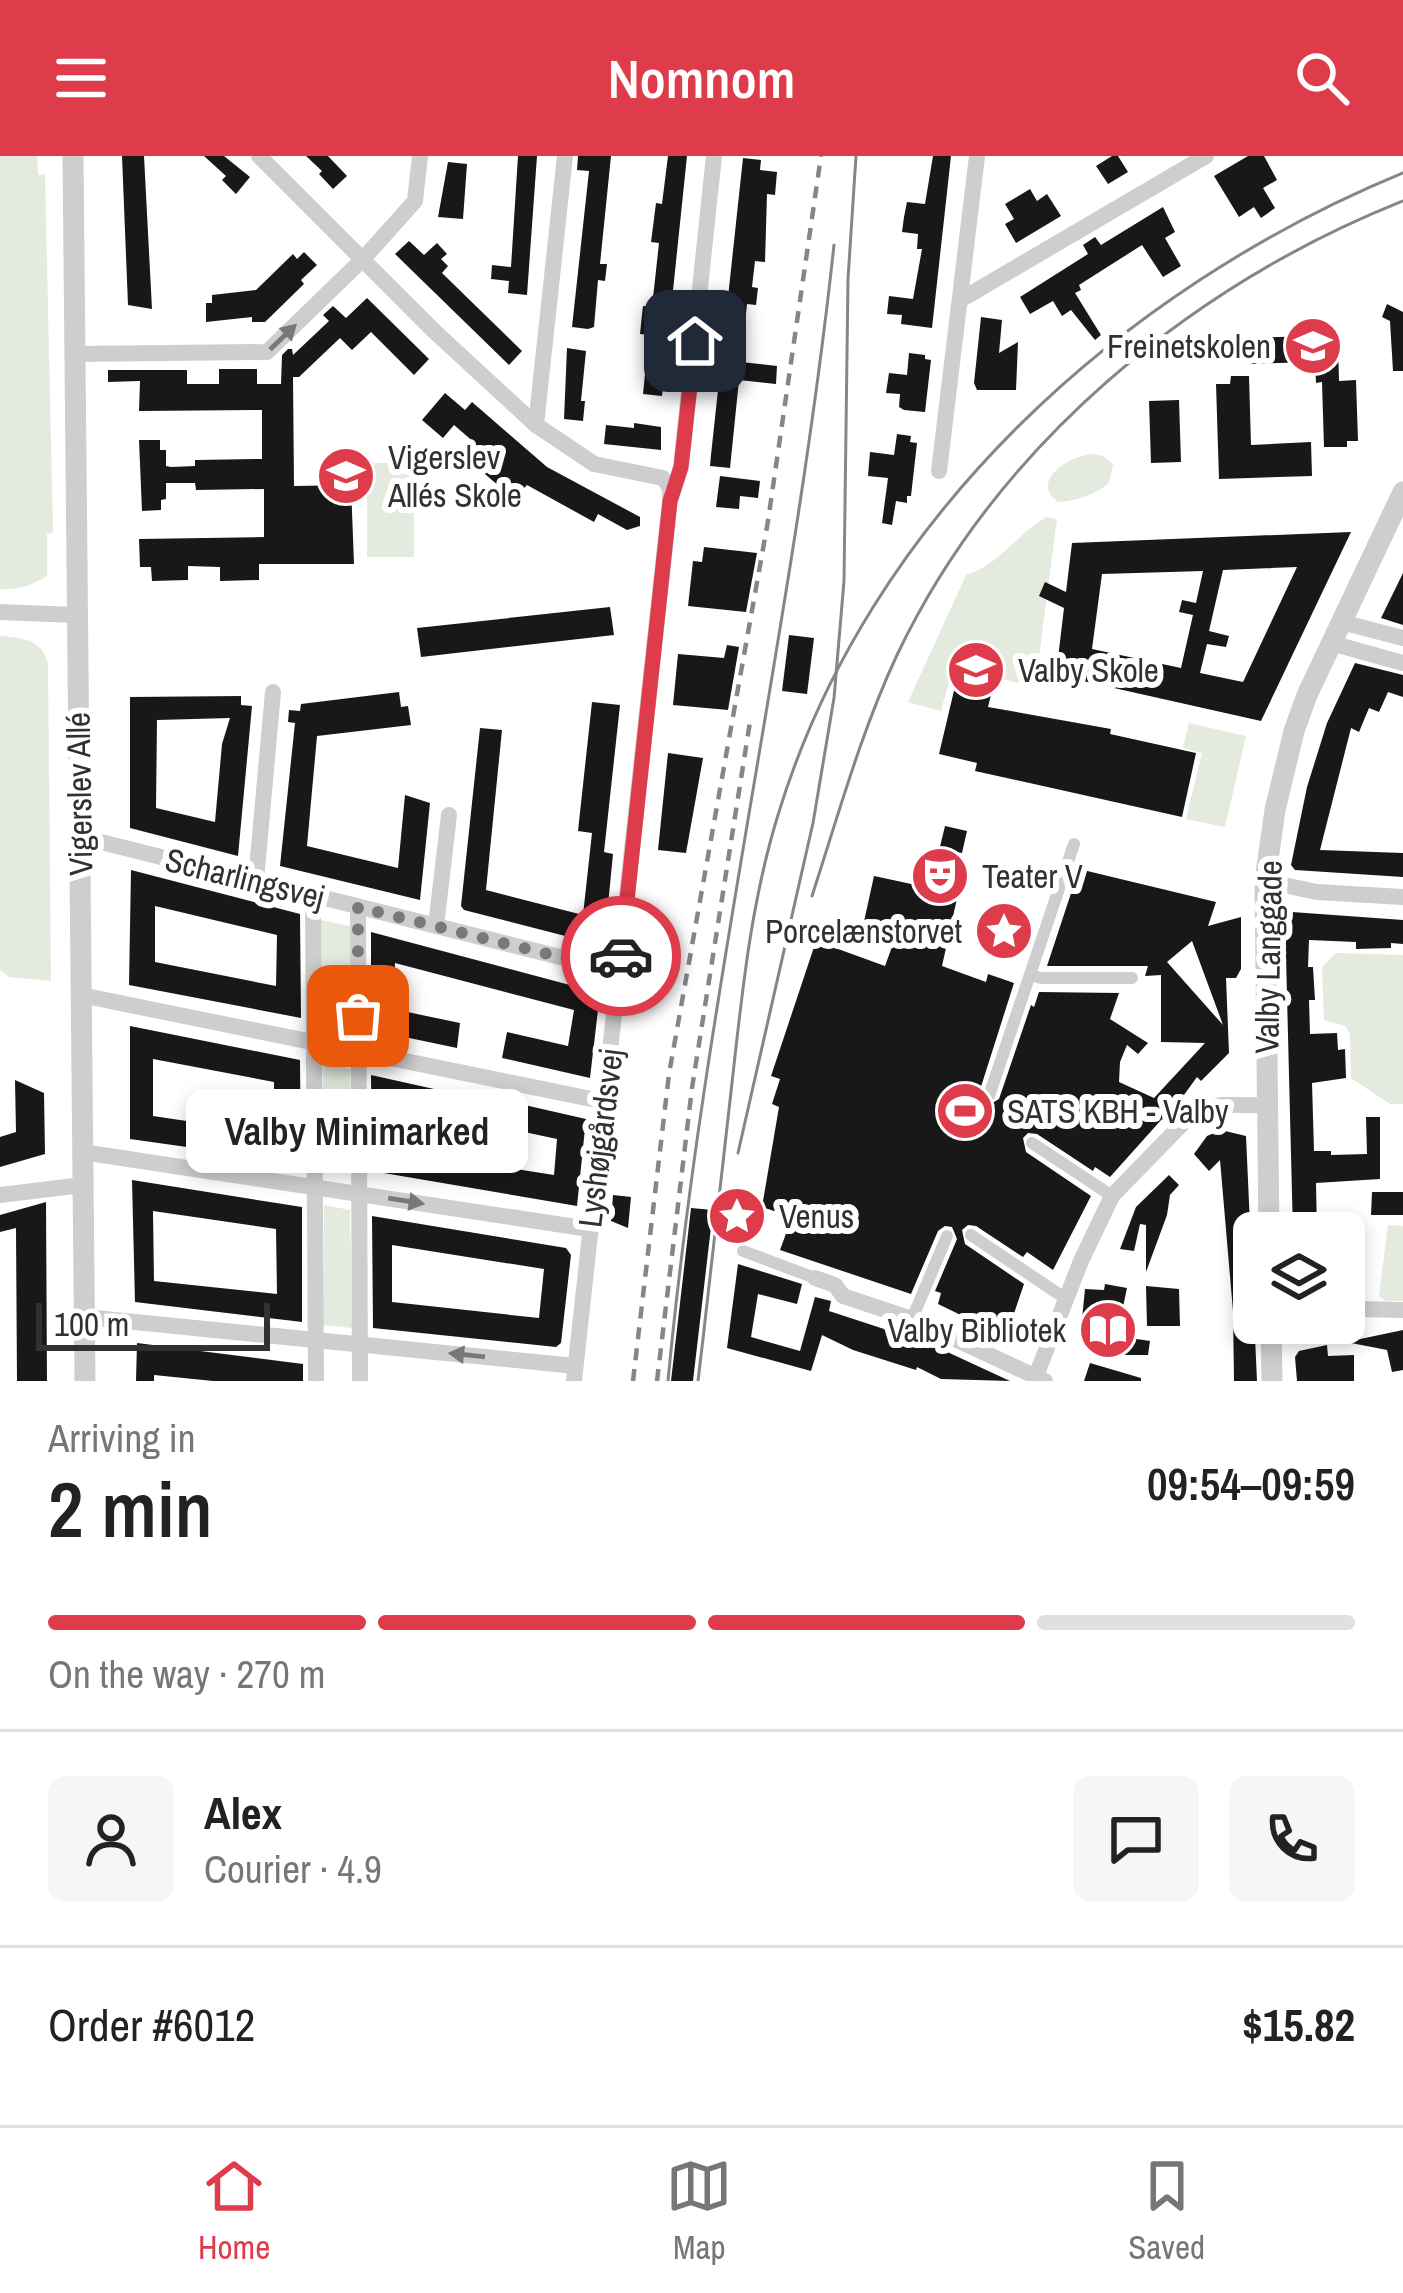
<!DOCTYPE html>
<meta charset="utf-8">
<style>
:root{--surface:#fff;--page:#f6f6f6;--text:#222;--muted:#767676;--line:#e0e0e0;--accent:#df3c4b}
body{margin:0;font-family:"Archivo Narrow",sans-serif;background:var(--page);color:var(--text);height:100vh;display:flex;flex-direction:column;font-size:45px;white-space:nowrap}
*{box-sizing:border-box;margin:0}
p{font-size:39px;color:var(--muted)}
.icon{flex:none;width:66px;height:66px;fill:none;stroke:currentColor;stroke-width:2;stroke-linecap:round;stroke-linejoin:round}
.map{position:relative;height:1225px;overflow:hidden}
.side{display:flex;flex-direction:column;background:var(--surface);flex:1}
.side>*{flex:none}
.controls{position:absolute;left:1233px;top:1056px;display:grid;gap:24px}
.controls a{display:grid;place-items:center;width:132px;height:132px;border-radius:18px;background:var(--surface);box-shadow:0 6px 18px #0003;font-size:60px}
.scale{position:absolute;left:36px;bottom:30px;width:234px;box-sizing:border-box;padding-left:12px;border:6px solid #313131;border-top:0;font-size:33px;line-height:42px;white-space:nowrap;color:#313131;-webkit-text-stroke:9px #fff;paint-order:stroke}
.pin{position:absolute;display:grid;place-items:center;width:102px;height:102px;color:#fff;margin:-51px;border-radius:24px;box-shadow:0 6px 18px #0006}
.courier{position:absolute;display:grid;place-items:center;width:120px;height:120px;margin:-60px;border:9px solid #df3c4b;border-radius:50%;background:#fff;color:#222;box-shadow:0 3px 15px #0007}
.bubble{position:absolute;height:84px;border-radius:18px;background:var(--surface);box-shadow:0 6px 18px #0003;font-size:39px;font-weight:600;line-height:84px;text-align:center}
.headline em{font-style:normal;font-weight:600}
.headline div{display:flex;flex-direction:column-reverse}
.headline{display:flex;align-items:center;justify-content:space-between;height:204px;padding:0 48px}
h1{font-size:78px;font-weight:600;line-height:90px}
.bar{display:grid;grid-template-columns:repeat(4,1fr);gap:18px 12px;align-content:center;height:144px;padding:0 48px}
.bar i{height:15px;border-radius:9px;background:var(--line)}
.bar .active{background:var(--accent)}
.bar p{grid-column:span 4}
.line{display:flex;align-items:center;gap:30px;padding:0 48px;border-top:3px solid var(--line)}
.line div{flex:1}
.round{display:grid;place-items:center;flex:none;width:126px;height:126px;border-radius:18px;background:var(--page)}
header{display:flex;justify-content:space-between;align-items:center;height:156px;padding:0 48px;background:var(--accent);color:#fff;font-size:54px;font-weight:600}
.tab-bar{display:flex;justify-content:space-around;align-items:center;height:168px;border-top:3px solid var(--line);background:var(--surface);font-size:33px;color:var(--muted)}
.tab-bar a{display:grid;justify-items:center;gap:6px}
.tab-bar .active{color:var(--accent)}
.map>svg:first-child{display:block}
.green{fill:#e4eadd}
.building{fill:#181818;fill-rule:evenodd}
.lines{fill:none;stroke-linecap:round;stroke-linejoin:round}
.pedestrian{stroke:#cecece;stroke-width:12}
.minor{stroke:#cecece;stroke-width:16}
.tertiary{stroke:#cecece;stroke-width:21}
.tram{stroke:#868686;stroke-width:3}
.rail{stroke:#868686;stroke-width:4.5;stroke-dasharray:12 9;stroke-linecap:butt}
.oneway{fill:#787878}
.done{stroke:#797979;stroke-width:12;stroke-dasharray:0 21.6}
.route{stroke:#df3c4b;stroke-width:15}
.labels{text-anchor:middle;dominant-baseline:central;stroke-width:12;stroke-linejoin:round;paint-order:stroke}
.poi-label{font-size:33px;fill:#313131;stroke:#fff;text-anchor:start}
.street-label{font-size:33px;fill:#313131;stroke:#fff}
</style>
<header><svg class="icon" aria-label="menu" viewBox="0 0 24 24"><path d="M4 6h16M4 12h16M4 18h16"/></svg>Nomnom<svg class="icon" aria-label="search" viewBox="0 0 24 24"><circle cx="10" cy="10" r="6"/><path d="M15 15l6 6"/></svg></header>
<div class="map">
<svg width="1403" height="1225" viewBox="0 0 1403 1225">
<rect width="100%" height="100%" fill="#fff"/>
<g class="green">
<path d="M0,0h37l1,19 7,-1 8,358 -6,2v42c-16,10 -28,14 -47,13z"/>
<path d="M1092,298l11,2 10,8 -4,19c-15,12 -32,18 -51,19 -29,-21 11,-46 34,-48z"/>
<rect x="367" y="307" width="47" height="94"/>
<path d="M1046,361l11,2 -22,168 -82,-20 -12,44 -33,-9 58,-127c34,-11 50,-40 80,-58z"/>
<path d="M0,480c23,2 41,3 48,27l3,318 -42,-4 -9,-7z"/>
<path d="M1189,567l57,13 -21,91 -39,-8 16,-66 -19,-5z"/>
<path d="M321,764l33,7 -2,97 -30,-4z"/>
<path d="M1336,797l67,2v149h-13l-39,-26 -1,-44 -5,-8 -21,-6 -2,-53z"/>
<path d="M323,907l27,6v98l-28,-4z"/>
<path d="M324,1049l26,5 2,118 -29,-3z"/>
<path d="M1388,1069l15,1v75h-18l-6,-5z"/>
</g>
<g class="building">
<path d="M122,0h22l8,153 -24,-4z"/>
<path d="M204,0h20l26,21 -14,17 -14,-14 4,-4z"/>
<path d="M306,0h22l19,20 -14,13 -14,-15 3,-3z"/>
<path d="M518,0h19l-10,139 -19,-2 1,-12 -18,-2 1,-14 19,2z"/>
<path d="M578,0h33l-11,108h7l-2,17 -7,-1 -4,47 -6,2 -16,-2 17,-156 -12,-1z"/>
<path d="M668,0h19l-25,240 -19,-2 6,-59 -9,-1 3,-28 9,1 7,-64 -8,-1 5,-39 6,1z"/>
<path d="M933,0h18l-19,172 -31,-4 1,-9 -15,-1 2,-18 24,3 9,-50h-5l1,-15 -16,-2 2,-15 3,-15 18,2z"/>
<path d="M1112,0h6l10,16 -20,12 -12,-18z"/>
<path d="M1248,0h16l13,24 -14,8 12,20 -14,10 -7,-11 -15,10 -25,-41z"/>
<path d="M743,2l18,2 -1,10 17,2 -2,23 -8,-1 -2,68 -10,-1 -3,26 6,1 -2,17 -9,-1 -6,58 36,4 -1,18 -37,-4 -9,88 -20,-2 1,-11z"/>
<path d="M448,6l19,2 -4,55 -25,-2z"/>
<path d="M1030,33l7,12 10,-7 14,22 -45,27 -11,-19 9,-5 -9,-15z"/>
<path d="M1163,51l12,25 -10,6 16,28 -18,11 -21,-32 -63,40 2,5 -6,3 26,42 -6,5 -24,-30 -9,6 -9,-15 -23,13 -10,-17 68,-43 -5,-9 12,-8 6,8z"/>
<path d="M409,85l15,14 13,-12 10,11 -6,5 7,7 -6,7 80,78 -13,14 -114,-111z"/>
<path d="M304,96l13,13 -16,15 3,4 -39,38h-13v-5l-46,5v-19h6v-8l44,-5 37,-36 4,5z"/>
<path d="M367,142l62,61 -15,16 -43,-43 -19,18 -12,-12 -41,39h-6l1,109 57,-1 3,79h-95v16l-39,1v-14l-32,-1v14l-36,1 -1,-14h-11l-1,-28 125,-2v-48l-68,1 -1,-7h-29v16l-5,1v10l-19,1 -3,-71h21v10h6v16l5,1 24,-1v-6l67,-1v-49l-123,1 1,-30 -32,1v-12h79v14h32v-15h38v15h24l1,-29 6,-6h4l1,6 36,-34 -6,-6 10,-9 13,12z"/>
<path d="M1387,148l16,8v59h-10l-3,-50 -8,-4z"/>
<path d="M981,161l21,3 -3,33 19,-11 -2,48h-39l-3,-7z"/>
<path d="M1316,180v10l22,-1 1,36 17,-1 2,61h-11v6h-23l-2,-65 -6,1 -1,-21 -66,2 -1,-26z"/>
<path d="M567,192l19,3 -5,50h4l-2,20 -19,-2z"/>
<path d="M909,197l16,2v4l6,1 -6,52 -21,-2 -5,-3 1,-13 -14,-1 3,-20 18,2z"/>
<path d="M1231,220h18l2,69 60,-3 1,34 -93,3 -3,-95h14z"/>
<path d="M445,237l20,17 7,-8 75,65 93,50v9l-13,4 -29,-16 -4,8 -67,-37 -13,14 -49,-42 11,-13 -22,-19 -11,13 -21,-18z"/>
<path d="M1179,244l2,62 -30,1 -2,-62z"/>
<path d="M634,267l27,4v23l-57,-6 2,-19 28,3z"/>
<path d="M897,278l14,2 -1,6 7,1 -6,53h-4v7l-11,-2 -4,24 -10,-2 6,-45 -20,-2 2,-24 24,3z"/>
<path d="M720,320l40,5 -2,17 -18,-2 -1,13 -23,-2z"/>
<path d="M1351,376l-90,189 -205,-46 8,-67 -25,-12 6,-14 21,10 6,-49zM1297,411l-54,115 -43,-9 7,-29 19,3 3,-11 -20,-5 14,-61zM1203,415l-7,32 -14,-3 -3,12 14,3 -12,53 -89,-19 10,-75z"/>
<path d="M704,391l53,6 -11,59 -58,-6 5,-45 9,1z"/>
<path d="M1403,417v52l-22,-7z"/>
<path d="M610,451l4,28 -193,22 -4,-29z"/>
<path d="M789,479l25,3 -7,56 -25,-3z"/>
<path d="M727,489l12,2 -11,63 -55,-5 5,-51 46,4z"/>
<path d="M1355,507l48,12v22l-15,-5 -9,20 -10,-4 -10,24 -8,-4 -31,122 83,3v24l-108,-7 -4,-5 16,-78 20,-64z"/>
<path d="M957,522l36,8 -5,21 123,22 -1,5 86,19 -14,64 -207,-46 2,-8 -38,-9z"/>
<path d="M399,536l2,15 7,-1 3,19 -94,11 -10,110 91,22 7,-73 25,8 -10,97 -140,-34 15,-143 -7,-1 1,-12 11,1 1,-7z"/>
<path d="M241,540v9l11,1 -14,150 -108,-28v-131zM230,562l-8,26 -7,78 -59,-14 1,-88z"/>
<path d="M592,546l28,3 -16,147 9,2 -9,92 -140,-36 -3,-4 19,-178 22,2 -16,160 97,25 9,-82 -14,-2z"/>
<path d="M668,597l35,5 -17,95 -28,-3z"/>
<path d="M945,670l22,5 -5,22 -6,-1 -9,40 11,2 -16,72 44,16 2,-8 26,9 -35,110 1,9 7,4 12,-7 32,-94 3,2 5,-15 80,1 -9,26 38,24 -10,11 -11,-9 -7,17 -1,20 35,16 51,-55 -44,-1v-67l-16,1 3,-10h-101l32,-97 137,33 -8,24 33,-9v52l-5,9h-10l3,75 -28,28 -4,-4 -32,44 -3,-2 -52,58 -15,-10 -2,4 -56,-37 -9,-1 -5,5 3,14 65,44 -38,74 -26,-18 -4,5 -47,-31 -8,-1 -6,5 3,14 59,40 -18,53 -68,-33 3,-11 -6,-2 22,-52 -5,-12 -7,-1 -7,5 -27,63 -131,-44 12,-33 -30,-10 17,-100 -7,-3 8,-25 -9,-3 45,-135 69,25 12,-33 -34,-7 11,-50 56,12zM1192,785l31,84 -56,-63z"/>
<path d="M131,714l169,44 1,104 -172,-33zM155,750l122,29 -1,51 -121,-24z"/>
<path d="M1292,756l111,8v24l-12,-1v5l-35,1v-7l-47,-2 -1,27h5l2,33h-6l1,34 27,-1 1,17 7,-1 1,29 -34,5 2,68h17v4l36,-1 -1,-37h14v62l-64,4 1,50h-24l-8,-316z"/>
<path d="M371,776l229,61 -10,85 -88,-20 5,-26 61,14 6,-36 -179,-47 -2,46 67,14 -3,25 -86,-18z"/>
<path d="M130,870l170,34 1,103 -171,-24zM153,903l121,23v52l-121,-18z"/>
<path d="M371,919l81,18 -3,22 -54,-11 1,46 158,25 3,-36 -60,-13 6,-26 83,19 -9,87 -205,-35z"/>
<path d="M15,924l29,13 1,61 -45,13v-30l16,-5z"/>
<path d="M1221,974l25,6 11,245h-23l-1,-70 -13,-151 -11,11 -15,-17 13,-18z"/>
<path d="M1169,1019l10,10 -9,10 -3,20 -21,57v-47l-6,-1 -6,27 -14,-2 16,-42z"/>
<path d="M132,1024l170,27v115l-167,-20zM153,1055l123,18 1,65 -123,-13z"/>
<path d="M1372,1036h31v23h-32z"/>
<path d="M613,1039l18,2 -3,31 -17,-7z"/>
<path d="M46,1046l1,179h-30l-1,-153 -16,4v-17z"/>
<path d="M691,1052l22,2 -20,171h-22z"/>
<path d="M372,1060l194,32 5,7 -10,88 -5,4 -183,-19zM392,1089l152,24 -5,49 -147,-16z"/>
<path d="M1351,1068l13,2v20l-7,51 -13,7v-46z"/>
<path d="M738,1108l64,20 -5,20 -39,-10 -7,43 49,14 15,-54 16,4 -2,10 101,33 80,37 -69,-2 -24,-12 -1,3 -63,-20 -31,-15 -11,36 -84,-23z"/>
<path d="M1105,1128l22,4 -10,48 33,5 -2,14h-53l4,-32 -17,-4 3,-30 19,1z"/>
<path d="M1146,1130l33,3 1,37h-33z"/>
<path d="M1403,1174v40l-11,2 -5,-22 -41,-8z"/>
<path d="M137,1187l166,21v17h-90l-59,-6v6h-18z"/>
<path d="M1327,1189l1,11 26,-1v26h-57l-2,-24 4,-6z"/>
<path d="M1090,1207l51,15v3h-57z"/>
</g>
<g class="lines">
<g class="pedestrian">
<path d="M1030,819l11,3h91"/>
<path d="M989,940l85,-252"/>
<path d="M1032,987l80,53"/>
<path d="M971,1079l95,64"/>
<path d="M743,1095l72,27"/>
<path d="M912,1163l35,-83"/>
</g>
<g class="minor">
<path d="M259,0l175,175 102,94 58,39 69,14 7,10v12"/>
<path d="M962,143l244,-143"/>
<path d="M74,198l193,-2 96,-93 52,-58 5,-45"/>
<path d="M536,269l29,-269"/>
<path d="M939,315l38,-315"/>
<path d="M0,456l75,3"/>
<path d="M1341,466l62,16"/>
<path d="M1331,487l72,20"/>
<path d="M81,681l539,135"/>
<path d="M256,724l17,-188"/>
<path d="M1265,725l52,11 86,5"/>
<path d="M313,739l3,486"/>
<path d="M358,751l2,474"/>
<path d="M436,770l13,-111"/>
<path d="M81,839l525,107"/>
<path d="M82,996l507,77"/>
<path d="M0,1039l82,-10"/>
<path d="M815,1122l20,7 8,11 69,23 133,62"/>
<path d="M85,1161l490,49"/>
<path d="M1344,1164l14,-11 45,1"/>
<path d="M1271,1178l53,-4 16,-7"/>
<path d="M574,1225l96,-880 11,-34 33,-311"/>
<path d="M1034,1225l47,-120 31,-65 78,-80 31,-11h46"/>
</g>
<g class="tertiary">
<path d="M73,0l12,1225"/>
<path d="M1269,1077l-4,-352 10,-71 19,-79 13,-36 96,-203"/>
<path d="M1271,1167l1,58"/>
</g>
<g class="tram">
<path d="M812,740c26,-80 49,-164 85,-241 100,-210 293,-369 506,-454"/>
<path d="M738,997l75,-330 21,-125 10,-117 4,-302 8,-123"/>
<path d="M668,1225c36,-381 125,-755 166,-1136"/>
<path d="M698,1225c12,-99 22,-198 34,-298 10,-90 19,-181 46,-268 90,-297 343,-526 625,-642"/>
</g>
<g class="rail">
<path d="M633,1225l36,-307 99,-553 53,-365"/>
<path d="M657,1225l35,-293 58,-366"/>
</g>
</g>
<defs><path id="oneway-solid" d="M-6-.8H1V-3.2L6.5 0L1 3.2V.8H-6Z" transform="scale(3)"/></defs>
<g class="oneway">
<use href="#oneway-solid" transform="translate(283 181) rotate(-44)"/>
<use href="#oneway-solid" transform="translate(406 1045) rotate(9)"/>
<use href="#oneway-solid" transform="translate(467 1199) rotate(-174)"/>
</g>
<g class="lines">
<path class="done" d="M358,860v-109l262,65 1,-16"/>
<path class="route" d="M621,800l49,-455 11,-34 14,-126"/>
</g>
<defs>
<symbol id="school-disc" viewBox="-11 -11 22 22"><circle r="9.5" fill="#df3c4b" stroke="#fff"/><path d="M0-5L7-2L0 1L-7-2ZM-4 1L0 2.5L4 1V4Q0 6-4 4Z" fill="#fff"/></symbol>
<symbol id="theatre-disc" viewBox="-11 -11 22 22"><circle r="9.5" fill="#df3c4b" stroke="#fff"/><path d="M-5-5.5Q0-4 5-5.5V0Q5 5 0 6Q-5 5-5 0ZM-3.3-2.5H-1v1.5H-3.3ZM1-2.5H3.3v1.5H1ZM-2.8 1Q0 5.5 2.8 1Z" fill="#fff"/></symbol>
<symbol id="sight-disc" viewBox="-11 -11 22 22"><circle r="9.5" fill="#df3c4b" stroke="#fff"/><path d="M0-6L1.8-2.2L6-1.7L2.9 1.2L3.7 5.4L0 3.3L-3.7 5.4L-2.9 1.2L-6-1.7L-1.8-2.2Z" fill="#fff"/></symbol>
<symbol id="stadium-disc" viewBox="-11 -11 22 22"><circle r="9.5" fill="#df3c4b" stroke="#fff"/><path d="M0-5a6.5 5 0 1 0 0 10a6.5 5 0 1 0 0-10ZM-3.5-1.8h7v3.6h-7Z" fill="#fff"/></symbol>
<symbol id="library-disc" viewBox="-11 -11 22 22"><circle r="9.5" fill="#df3c4b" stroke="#fff"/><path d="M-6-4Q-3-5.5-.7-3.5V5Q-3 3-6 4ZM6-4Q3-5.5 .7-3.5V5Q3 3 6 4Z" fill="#fff"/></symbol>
</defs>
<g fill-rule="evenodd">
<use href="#school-disc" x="1280" y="157" width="66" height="66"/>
<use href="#school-disc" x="313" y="287" width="66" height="66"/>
<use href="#school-disc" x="943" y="481" width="66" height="66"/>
<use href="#theatre-disc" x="907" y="687" width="66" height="66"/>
<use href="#sight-disc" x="971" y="742" width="66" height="66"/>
<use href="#stadium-disc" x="932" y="922" width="66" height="66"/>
<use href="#sight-disc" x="704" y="1027" width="66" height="66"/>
<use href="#library-disc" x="1075" y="1141" width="66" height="66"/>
</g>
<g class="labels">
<g class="poi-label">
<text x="1271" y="190" text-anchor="end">Freinetskolen</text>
<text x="388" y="301">Vigerslev<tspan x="388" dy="38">Allés Skole</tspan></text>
<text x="1018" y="514">Valby Skole</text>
<text x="982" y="720">Teater V</text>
<text x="962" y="775" text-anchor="end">Porcelænstorvet</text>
<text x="1007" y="955">SATS KBH - Valby</text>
<text x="779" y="1060">Venus</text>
<text x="1066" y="1174" text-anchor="end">Valby Bibliotek</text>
</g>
<g class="street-label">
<text transform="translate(79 638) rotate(-91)">Vigerslev Allé</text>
<text transform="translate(245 722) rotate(14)">Scharlingsvej</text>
<text transform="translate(1268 801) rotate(-89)">Valby Langgade</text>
<text transform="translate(600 982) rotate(-83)">Lyshøjgårdsvej</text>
</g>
</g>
</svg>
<div class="controls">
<a><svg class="icon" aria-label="layers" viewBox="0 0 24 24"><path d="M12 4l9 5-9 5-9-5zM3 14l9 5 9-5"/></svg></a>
</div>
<div class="scale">100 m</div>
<div class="pin" style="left:358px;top:860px;background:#ea580c"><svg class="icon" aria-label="bag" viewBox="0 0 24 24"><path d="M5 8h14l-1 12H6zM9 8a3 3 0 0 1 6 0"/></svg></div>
<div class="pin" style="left:695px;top:185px;background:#1f2937"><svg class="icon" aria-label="home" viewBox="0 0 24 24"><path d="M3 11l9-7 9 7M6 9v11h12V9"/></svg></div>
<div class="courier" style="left:621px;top:800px"><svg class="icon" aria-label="car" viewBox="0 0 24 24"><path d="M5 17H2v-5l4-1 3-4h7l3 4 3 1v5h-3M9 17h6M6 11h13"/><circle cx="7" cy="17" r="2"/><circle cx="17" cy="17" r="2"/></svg></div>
<div class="bubble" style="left:186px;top:933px;width:342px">Valby Minimarked</div>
</div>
<section class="side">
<div class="headline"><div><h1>2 min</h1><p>Arriving in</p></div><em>09:54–09:59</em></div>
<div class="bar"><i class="active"></i><i class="active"></i><i class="active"></i><i></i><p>On the way · 270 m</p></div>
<div class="line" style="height:216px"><a class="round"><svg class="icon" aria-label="person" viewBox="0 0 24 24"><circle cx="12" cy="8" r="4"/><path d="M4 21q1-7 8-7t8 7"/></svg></a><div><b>Alex</b><p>Courier · 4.9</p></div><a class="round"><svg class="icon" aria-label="chat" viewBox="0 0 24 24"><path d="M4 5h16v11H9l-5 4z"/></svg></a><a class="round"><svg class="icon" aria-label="phone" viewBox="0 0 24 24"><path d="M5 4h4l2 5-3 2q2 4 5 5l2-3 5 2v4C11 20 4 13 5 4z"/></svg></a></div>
<div class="line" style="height:156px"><div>Order #6012</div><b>$15.82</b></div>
</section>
<nav class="tab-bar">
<a class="active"><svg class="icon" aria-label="home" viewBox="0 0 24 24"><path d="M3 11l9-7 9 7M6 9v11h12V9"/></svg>Home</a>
<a><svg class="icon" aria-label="map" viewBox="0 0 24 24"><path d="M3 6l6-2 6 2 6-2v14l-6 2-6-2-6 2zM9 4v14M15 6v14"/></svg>Map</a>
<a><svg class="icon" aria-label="saved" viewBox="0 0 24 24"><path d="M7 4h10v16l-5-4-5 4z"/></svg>Saved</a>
</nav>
